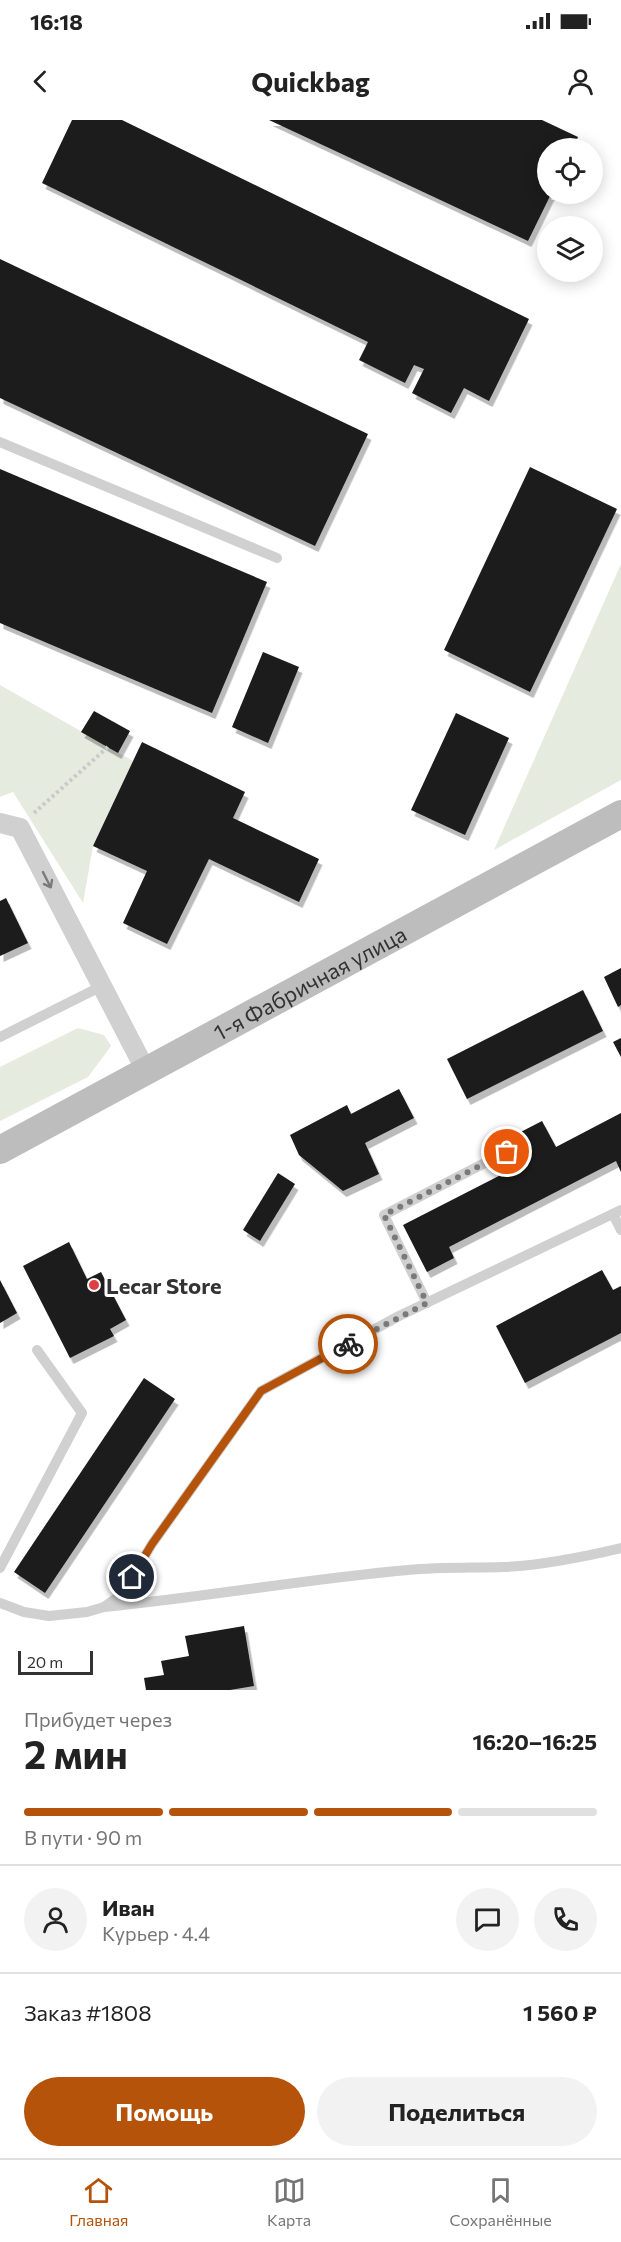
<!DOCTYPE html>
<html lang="ru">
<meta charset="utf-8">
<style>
:root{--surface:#fff;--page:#f2f2f2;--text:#222;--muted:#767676;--line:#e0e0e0;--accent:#b45309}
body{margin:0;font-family:Commissioner,sans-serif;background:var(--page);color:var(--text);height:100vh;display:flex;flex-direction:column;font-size:22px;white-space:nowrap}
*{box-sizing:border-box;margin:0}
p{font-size:20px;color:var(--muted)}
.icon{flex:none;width:33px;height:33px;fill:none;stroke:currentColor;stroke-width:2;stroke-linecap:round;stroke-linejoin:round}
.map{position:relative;height:1570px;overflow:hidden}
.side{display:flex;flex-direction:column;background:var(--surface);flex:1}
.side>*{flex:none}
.buttons{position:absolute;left:537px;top:18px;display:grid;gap:12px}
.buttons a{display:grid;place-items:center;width:66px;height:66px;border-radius:50%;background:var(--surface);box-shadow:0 3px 15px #0003;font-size:30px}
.scale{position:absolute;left:18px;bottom:15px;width:75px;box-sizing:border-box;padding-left:6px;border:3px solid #333;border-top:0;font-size:16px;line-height:21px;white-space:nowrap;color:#333;-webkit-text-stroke:4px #fff;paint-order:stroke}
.pin{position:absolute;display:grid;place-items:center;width:51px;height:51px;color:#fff;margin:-26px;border:3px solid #fff;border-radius:50%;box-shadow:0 2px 6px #0007}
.courier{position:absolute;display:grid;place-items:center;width:60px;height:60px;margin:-30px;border:4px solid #b45309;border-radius:50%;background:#fff;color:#222;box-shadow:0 2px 8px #0007}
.summary em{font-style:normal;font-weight:700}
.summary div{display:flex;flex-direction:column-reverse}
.summary{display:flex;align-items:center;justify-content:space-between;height:102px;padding:0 24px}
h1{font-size:39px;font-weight:700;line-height:45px}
.bar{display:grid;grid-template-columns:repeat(4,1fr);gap:9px 6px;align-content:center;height:72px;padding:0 24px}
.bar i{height:8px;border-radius:4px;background:var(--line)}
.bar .on{background:var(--accent)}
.bar p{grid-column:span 4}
.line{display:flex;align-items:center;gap:15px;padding:0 24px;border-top:2px solid var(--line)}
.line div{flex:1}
.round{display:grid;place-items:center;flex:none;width:63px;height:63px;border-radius:32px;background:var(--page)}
.primary-button{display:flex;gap:12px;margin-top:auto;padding:12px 24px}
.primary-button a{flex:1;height:69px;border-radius:36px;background:var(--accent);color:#fff;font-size:24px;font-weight:700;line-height:69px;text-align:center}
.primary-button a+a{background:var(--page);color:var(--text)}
.status{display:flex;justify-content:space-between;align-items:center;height:42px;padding:0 30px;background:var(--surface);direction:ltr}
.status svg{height:16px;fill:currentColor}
header{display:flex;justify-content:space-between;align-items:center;height:78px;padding:0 24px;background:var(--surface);font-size:27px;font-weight:700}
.tabs{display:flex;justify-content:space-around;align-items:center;height:84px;border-top:2px solid var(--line);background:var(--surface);font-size:16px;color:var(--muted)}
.tabs a{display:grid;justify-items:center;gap:3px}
.tabs .on{color:var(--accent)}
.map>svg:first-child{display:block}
.green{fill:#e5ebdf}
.building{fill:#1a1a1a;filter:url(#shadow)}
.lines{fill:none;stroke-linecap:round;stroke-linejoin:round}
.path{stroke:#cacaca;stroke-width:4;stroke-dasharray:3 3;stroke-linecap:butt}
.service{stroke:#d0d0d0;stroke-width:10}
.minor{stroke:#d0d0d0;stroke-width:20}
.secondary{stroke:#bdbdbd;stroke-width:28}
.oneway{stroke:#7a7a7a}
.done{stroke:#7a7a7a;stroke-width:6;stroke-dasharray:0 10.8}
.route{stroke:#b45309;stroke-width:8}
.poi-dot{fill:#dd4144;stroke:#fff;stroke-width:2}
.labels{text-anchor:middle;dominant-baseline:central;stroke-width:6;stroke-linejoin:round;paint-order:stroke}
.street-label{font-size:22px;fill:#333;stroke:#fff}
.poi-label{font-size:22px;font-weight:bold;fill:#333;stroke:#fff;text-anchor:start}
</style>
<div class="status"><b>16:18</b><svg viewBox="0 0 49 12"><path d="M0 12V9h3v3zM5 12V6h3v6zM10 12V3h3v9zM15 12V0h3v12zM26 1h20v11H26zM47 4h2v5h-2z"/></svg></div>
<header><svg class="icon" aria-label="back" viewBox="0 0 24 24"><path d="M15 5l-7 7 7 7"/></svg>Quickbag<svg class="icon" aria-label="person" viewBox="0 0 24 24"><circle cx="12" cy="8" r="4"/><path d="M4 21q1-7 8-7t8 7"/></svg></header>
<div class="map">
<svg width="621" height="1570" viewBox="0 0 621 1570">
<defs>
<filter id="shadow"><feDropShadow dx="3.5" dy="6" stdDeviation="0" flood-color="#0004"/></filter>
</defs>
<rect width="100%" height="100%" fill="#fff"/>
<g class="green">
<path d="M621,444v216l-127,70z"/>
<path d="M0,565l133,76 -40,85 -10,57 -70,-111 -13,5z"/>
<path d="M78,908l26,7 7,11 -23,31 -88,44v-54z"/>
</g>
<g class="building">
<path d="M72,0h50l407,199 -40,82 -25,-13 -13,25 -39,-20 12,-24 -10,-4 -9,18 -46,-23 9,-18 -326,-159z"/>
<path d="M269,0h273l36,17 -5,11h-25v46h3l-23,47z"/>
<path d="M0,139l368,175 -53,112 -315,-148z"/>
<path d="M530,347l87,42 -87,183 -86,-42z"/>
<path d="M0,349l267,113 -55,131 -212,-90z"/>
<path d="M263,532l36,15 -31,76 -36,-16z"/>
<path d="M94,591l36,20 -12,22 -37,-21z"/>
<path d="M456,593l53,25 -44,97 -54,-25z"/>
<path d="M142,622l103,50 -12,26 86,41 -20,43 -90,-43 -42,85 -44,-21 24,-52 -54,-25z"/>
<path d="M6,778l22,45 -28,13v-55z"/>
<path d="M621,848v37l-3,2 -14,-30z"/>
<path d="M583,870l20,41 -136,68 -20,-40z"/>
<path d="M621,918v19l-8,-15z"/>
<path d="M399,969l15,29 -49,25 14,31 -36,17 -44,-36 -9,-20 57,-30 4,9z"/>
<path d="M621,993v59l-5,-11 -167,86 5,11 -27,14 -24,-47 125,-64 -13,-26 27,-14 14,26z"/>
<path d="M278,1053l17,11 -35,57 -17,-11z"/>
<path d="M69,1122l18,37 14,-7 25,48 -16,9 4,7 -44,22 -47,-92z"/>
<path d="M602,1150l11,20 8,-4v47l-96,50 -29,-57z"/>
<path d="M0,1160l17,33 -17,10z"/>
<path d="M144,1258l31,21 -130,194 -31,-21z"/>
<path d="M244,1506l10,60 -24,4h-84l-2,-12 20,-3 -3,-14 28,-5 -4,-20z"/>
</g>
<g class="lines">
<path class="path" d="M34,693l74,-66"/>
<g class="service">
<path d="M0,322l277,116"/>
<path d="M0,917l102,-51"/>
<path d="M613,1094l8,16"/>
<path d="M427,1183l-43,-88 122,-63"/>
<path d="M0,1448l82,-155 -45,-63"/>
<path d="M0,1483l24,9 25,4 38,-4 17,-5 18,-13 30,-50 109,-153 138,-75 222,-106"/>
<path d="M104,1487c102,-10 202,-28 304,-37 32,-3 64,-2 96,-3 39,-2 79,-10 117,-19"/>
</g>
<path class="minor" d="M0,703l20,5 126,243"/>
<path class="secondary" id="s1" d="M0,1030l621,-336"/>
</g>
<defs><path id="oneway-shaft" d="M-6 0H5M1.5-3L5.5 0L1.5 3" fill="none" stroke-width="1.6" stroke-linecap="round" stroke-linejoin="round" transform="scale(1.5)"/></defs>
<use class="oneway" href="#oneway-shaft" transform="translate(47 760) rotate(63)"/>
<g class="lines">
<path class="done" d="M348,1224l79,-41 -43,-88 123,-63"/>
<path class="route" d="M132,1457l20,-33 109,-153 87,-47"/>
</g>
<circle class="poi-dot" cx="94" cy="1165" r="6"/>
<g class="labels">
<g class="street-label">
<text stroke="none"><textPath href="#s1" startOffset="352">1-я Фабричная улица</textPath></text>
</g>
<g class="poi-label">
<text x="106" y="1165">Lecar Store</text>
</g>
</g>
</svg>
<div class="buttons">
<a><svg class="icon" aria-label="locate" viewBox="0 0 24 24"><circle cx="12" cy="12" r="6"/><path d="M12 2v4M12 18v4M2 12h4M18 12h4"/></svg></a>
<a><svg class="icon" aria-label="layers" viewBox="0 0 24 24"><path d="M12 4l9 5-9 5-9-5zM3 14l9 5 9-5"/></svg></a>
</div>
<div class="scale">20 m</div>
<div class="pin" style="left:507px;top:1032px;background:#ea580c"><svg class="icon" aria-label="bag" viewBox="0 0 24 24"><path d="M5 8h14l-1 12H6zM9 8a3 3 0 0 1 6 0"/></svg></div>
<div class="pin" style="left:132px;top:1457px;background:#1f2937"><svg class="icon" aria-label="home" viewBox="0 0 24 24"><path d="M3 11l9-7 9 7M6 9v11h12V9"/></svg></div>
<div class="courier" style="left:348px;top:1224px"><svg class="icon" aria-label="bike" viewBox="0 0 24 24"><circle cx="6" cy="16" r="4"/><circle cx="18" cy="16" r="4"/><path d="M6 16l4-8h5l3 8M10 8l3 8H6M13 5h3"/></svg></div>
</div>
<section class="side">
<div class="summary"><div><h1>2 мин</h1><p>Прибудет через</p></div><em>16:20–16:25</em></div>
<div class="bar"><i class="on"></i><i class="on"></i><i class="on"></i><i></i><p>В пути · 90 m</p></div>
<div class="line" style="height:108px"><a class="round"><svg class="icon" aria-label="person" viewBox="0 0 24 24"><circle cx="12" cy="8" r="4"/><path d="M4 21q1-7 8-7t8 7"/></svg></a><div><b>Иван</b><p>Курьер · 4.4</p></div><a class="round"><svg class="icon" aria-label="chat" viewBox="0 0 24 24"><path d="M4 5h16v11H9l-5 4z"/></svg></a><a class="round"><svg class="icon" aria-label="phone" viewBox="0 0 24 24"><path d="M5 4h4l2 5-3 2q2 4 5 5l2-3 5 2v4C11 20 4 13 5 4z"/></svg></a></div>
<div class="line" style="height:78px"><div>Заказ #1808</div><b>1 560 ₽</b></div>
<div class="primary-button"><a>Помощь</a><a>Поделиться</a></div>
</section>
<nav class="tabs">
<a class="on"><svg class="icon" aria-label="home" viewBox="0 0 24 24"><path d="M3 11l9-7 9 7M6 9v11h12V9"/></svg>Главная</a>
<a><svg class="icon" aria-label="map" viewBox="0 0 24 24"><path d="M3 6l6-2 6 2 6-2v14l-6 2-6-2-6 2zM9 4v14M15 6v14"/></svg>Карта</a>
<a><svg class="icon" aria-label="saved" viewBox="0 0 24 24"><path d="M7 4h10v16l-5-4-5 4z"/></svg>Сохранённые</a>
</nav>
